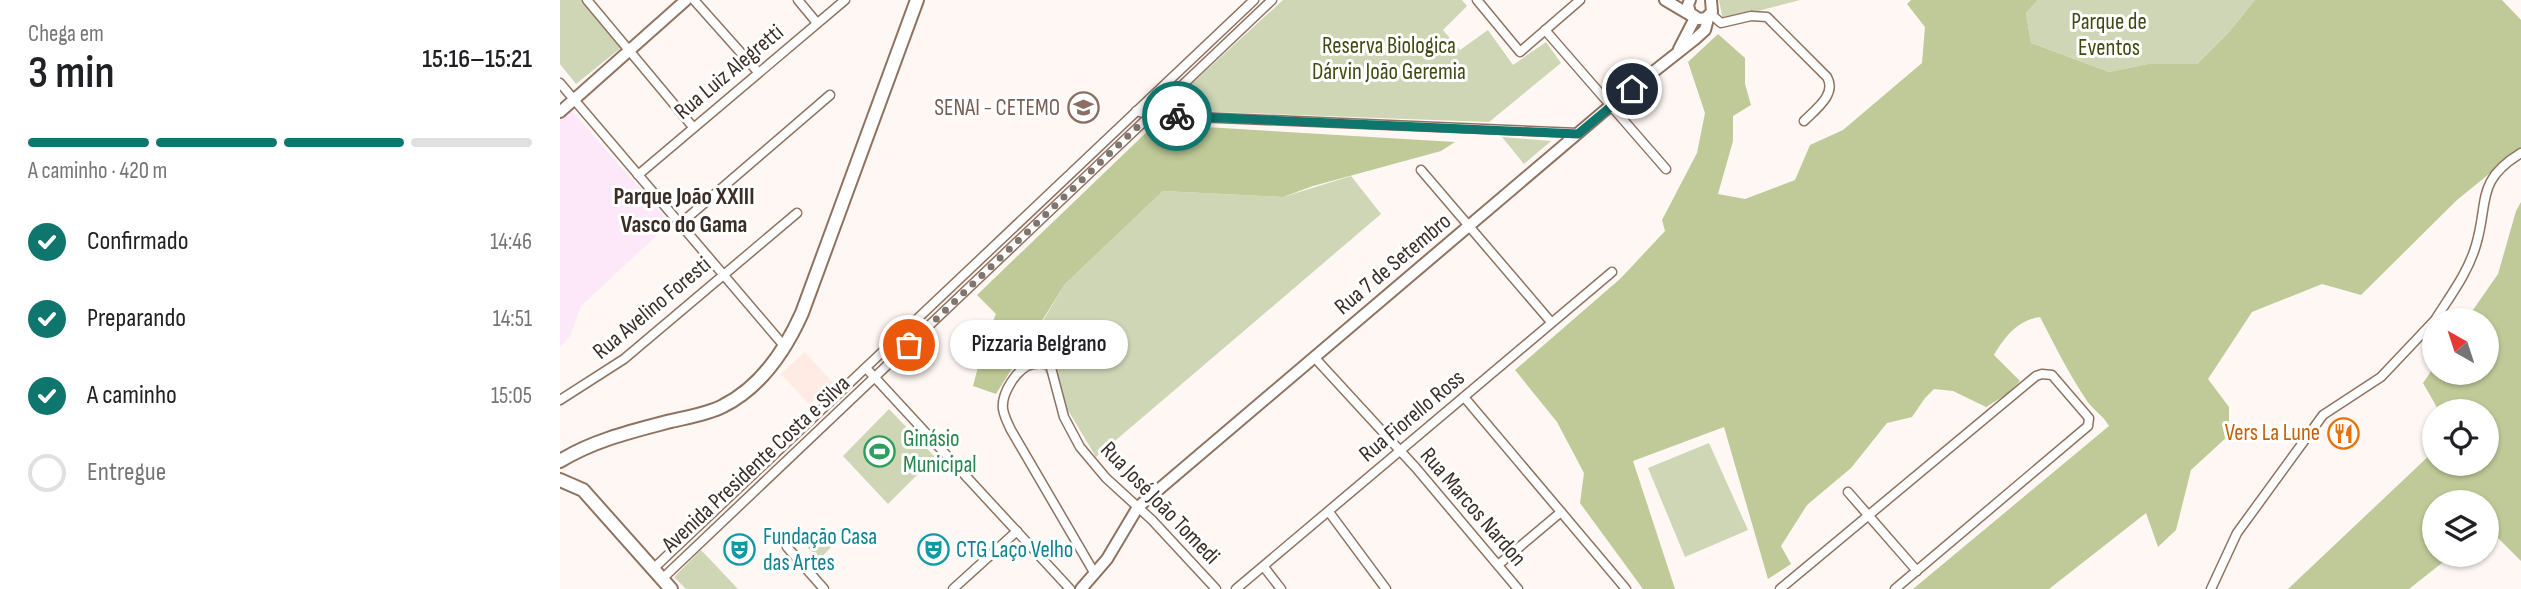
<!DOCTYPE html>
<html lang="pt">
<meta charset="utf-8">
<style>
:root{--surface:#fff;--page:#f6f6f6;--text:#202124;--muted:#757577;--line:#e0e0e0;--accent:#0f766e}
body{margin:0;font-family:"Sofia Sans Condensed",sans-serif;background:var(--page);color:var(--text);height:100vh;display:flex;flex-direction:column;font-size:26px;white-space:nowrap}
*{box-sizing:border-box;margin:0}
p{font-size:23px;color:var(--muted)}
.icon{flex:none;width:38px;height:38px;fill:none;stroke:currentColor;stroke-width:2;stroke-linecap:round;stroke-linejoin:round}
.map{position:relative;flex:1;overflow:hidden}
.panel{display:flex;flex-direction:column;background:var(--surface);width:560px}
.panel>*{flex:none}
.needle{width:46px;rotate:321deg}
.tools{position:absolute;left:1862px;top:308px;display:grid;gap:14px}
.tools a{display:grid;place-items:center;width:77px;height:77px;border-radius:50%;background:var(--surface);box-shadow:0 2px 5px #0004;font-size:35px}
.pin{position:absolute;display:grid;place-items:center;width:60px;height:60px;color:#fff;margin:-30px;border:4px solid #fff;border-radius:50%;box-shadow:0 2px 7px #0007}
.courier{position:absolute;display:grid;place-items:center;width:70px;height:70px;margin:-35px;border:5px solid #0f766e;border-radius:50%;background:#fff;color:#222;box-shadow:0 2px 9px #0007}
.bubble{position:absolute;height:49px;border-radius:24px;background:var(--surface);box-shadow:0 2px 5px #0004;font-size:23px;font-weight:600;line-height:49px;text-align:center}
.headline em{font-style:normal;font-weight:600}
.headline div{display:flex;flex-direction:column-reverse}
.headline{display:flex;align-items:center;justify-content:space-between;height:119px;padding:0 28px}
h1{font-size:46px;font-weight:600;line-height:52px}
.bar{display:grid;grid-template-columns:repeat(4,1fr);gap:10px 7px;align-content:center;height:84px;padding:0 28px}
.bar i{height:9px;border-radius:5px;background:var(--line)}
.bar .on{background:var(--accent)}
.bar p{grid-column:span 4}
ol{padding:0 28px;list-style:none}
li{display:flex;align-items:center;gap:21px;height:77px}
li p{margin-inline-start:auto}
li .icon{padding:7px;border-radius:50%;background:var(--accent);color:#fff;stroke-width:4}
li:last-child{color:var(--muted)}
li i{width:38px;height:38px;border:4px solid var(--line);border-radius:50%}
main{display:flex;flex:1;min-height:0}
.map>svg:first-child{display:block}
.commercial{fill:#ffeae4}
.industrial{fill:#fce8f8}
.green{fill:#ced6b6}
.forest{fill:#bfca98}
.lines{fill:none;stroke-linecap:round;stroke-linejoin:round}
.minor-casing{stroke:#8f7360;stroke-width:11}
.tertiary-casing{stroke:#8f7360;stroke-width:14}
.secondary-casing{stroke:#8f7360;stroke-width:16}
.minor{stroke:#fff;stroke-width:8}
.tertiary{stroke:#fff;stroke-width:10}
.secondary{stroke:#fff;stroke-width:12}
.done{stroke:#7f746e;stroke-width:7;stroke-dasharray:0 12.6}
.route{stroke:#0f766e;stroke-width:9}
.labels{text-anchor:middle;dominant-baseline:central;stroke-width:6;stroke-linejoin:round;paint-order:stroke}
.park-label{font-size:23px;fill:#404a11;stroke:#fff}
.street-label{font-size:23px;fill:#3b2e27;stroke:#fff}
.education-label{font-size:23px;fill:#785e54;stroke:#fff;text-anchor:end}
.food-label{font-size:23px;fill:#c56008;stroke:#fff;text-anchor:end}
.leisure-label{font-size:23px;fill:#27864d;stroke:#fff;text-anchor:start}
.culture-label{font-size:23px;fill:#0d838f;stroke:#fff;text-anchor:start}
.neighbourhood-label{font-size:24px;font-weight:bold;fill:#3b2e27;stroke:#fff}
</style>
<main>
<section class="panel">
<div class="headline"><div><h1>3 min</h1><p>Chega em</p></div><em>15:16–15:21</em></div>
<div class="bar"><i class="on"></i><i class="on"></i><i class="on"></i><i></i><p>A caminho · 420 m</p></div>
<ol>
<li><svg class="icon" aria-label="check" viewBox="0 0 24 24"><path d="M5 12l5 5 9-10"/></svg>Confirmado<p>14:46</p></li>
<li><svg class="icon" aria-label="check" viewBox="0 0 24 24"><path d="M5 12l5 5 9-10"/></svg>Preparando<p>14:51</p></li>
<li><svg class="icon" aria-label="check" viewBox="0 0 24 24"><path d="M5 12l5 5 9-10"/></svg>A caminho<p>15:05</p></li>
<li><i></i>Entregue</li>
</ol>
</section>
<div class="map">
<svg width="1961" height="589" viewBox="0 0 1961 589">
<rect width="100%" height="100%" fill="#fef7f3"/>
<path class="commercial" d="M245,352l28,31 -23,22 -29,-31z"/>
<path class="industrial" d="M11,110l99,113 -89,83 -11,30 -10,11v-227z"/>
<g class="green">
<path d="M0,0h25l38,46 -47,38 -16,-20z"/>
<path d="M723,0h179l5,6 -24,24 17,20 28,-20 25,35 33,-23 15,21 -72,59 -326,-12z"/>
<path d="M1159,0h81l-77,20z"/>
<path d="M1478,0h217l-26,32 -32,32h-49l-39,8 -78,-29 -5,-30z"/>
<path d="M942,137l49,4 -27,23z"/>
<path d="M791,176l30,38 -285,243 -52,-87 -20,-18 41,-68 98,-93 120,6z"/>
<path d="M329,409l46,48 -47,47 -45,-48z"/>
<path d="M1149,443l39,87 -63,27 -37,-89z"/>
<path d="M256,532l16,14 -12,13 -16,-15z"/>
<path d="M141,550l37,39h-52l-12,-12z"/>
</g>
<g class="forest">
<path d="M1351,0h127l-12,13 5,30 78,29 39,-8h49l32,-32 26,-32h247l19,20v128l-64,52 -96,95 -39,-11 -70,28 -44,67 21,28v28l-38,35 -15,60 -18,17 -12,-34 -97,76h-136l196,-163c-6,-11 -15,-15 -22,-25 -18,-27 -32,-55 -47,-84 -22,3 -35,19 -46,38l26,26 -13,13 -21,13 -33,-16 -19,-2 -9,9 -13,19 -25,6 -36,45 -44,37 -26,41 10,18 -23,15 -44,-152 -91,34 42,128h-32l-63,-86 4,-30 -27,-51 -42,-52 106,-92 44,-47 -3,-11 35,-67 8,-40 -17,-51 30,-28 27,24v26l6,21 -18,11v25l-15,53 27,5 50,-19 15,-35 33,-15 79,-67 3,-36 -18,-23z"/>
<path d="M595,124l300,18 -14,9 -128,35 -30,11 -120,-6 -98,93 -69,110 -23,-8 13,-49 10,-23 -19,-19z"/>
<path d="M1961,202v359l-34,-34v-25h-53v53h18l-43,34h-121l146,-138v13h53v-53h-48l-16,-28 11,-16v6h53v-53h-21l32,-46 18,-63z"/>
</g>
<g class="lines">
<defs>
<g id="minor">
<path d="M27,0l106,127"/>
<path d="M134,0l64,72"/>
<path d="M238,0l19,23"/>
<path d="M917,0l43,52 60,-52"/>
<path d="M1151,14l10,9 30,-7 16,1 60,60c10,17 -11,32 -23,44"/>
<path d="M985,30l121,139"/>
<path d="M0,83l225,264"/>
<path d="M576,111l14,4 428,18"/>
<path d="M861,170l130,152"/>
<path d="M78,175l207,-175"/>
<path d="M120,224l150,-129"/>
<path d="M1875,320c15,-24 33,-47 41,-75 13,-43 -1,-64 45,-92"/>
<path d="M754,357l102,111 102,121"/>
<path d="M306,368l204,221"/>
<path d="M904,397l162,192"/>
<path d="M0,400l64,-41 173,-146"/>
<path d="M1288,492l69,79"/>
<path d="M769,512l57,77"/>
<path d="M227,547l37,42"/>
<path d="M938,565l63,-53"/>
<path d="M704,567l17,22"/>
<path d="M93,569l601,-569"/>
<path d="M535,574l-84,-144c-3,-6 -7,-14 -8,-21 -2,-15 14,-42 30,-45 5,-1 12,0 17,0l14,53 16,30 26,31 46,42 64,69"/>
<path d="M102,579l610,-579"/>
<path d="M393,589l64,-58"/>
<path d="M676,589l376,-317"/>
<path d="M1220,589l256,-213 6,-2 10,1 37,43 -1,8 -193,163"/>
<path d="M1651,589l26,-56 86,-118 58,-38 53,-56"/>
</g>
<g id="tertiary">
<path d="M1105,0l27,16"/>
<path d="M1130,0l-2,5 2,8 9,6 7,-1 6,-6 -1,-12"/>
<path d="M1119,49l16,-31"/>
<path d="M0,112l126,-112"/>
<path d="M521,589l26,-30 31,-52 472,-401 85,-67 10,-9 4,-15"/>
</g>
<g id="secondary">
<path d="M0,461c34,-21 73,-30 111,-40 17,-4 37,-7 52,-15 38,-19 62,-55 79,-93l115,-313"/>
<path d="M0,480l23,10 88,99"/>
</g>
</defs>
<use href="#minor" class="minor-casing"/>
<use href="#tertiary" class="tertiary-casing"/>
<use href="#secondary" class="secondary-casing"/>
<use href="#minor" class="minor"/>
<use href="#tertiary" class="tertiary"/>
<use href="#secondary" class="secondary"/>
</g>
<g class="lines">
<path class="done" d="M349,345l241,-230 27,1"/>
<path class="route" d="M617,116l401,18 54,-45"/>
</g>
<defs>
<symbol id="university-ring" viewBox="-11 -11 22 22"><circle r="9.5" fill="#fff" stroke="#8d6e63" stroke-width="1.5"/><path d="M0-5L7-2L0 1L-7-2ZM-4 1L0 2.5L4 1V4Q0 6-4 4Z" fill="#8d6e63"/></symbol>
<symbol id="restaurant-ring" viewBox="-11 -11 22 22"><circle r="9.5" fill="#fff" stroke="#e8710a" stroke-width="1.5"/><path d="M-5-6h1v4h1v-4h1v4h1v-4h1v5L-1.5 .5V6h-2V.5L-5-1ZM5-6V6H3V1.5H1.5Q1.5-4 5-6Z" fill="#e8710a"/></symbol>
<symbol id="stadium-ring" viewBox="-11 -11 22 22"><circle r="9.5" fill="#fff" stroke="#2e9e5b" stroke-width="1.5"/><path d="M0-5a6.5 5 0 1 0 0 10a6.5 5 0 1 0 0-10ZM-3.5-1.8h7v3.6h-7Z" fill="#2e9e5b"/></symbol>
<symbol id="theatre-ring" viewBox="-11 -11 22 22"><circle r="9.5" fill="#fff" stroke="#0f9aa8" stroke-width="1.5"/><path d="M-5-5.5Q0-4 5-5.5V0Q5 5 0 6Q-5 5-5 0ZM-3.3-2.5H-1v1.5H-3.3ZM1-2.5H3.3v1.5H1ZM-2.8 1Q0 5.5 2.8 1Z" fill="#0f9aa8"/></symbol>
</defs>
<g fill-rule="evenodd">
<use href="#university-ring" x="506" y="90" width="35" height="35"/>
<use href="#restaurant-ring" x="1766" y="416" width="35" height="35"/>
<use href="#stadium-ring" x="302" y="434" width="35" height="35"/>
<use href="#theatre-ring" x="162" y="532" width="35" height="35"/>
<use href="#theatre-ring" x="356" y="532" width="35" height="35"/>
</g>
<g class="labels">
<g class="park-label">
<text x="1549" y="22">Parque de<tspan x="1549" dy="26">Eventos</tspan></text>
<text x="829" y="46">Reserva Biologica<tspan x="829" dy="26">Dárvin João Geremia</tspan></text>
</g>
<g class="street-label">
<text transform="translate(169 72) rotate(-40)">Rua Luiz Alegretti</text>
<text transform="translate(833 264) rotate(-40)">Rua 7 de Setembro</text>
<text transform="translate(92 308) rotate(-40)">Rua Avelino Foresti</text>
<text transform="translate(852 416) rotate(-40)">Rua Fiorello Ross</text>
<text transform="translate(196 464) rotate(-43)">Avenida Presidente Costa e Silva</text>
<text transform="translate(600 503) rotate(46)">Rua José João Tomedi</text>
<text transform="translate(913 507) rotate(49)">Rua Marcos Nardon</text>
</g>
<g class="education-label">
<text x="500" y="108">SENAI - CETEMO</text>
</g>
<g class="food-label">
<text x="1760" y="433">Vers La Lune</text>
</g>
<g class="leisure-label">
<text x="343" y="439">Ginásio<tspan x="343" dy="26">Municipal</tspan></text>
</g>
<g class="culture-label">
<text x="203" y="537">Fundação Casa<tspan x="203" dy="26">das Artes</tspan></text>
<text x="396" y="550">CTG Laço Velho</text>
</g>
<g class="neighbourhood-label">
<text x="124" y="196">Parque João XXIII<tspan x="124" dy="28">Vasco do Gama</tspan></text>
</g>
</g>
</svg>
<div class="tools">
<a><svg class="needle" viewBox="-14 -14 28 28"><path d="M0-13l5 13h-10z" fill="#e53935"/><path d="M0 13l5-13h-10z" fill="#757577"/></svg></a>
<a><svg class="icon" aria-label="locate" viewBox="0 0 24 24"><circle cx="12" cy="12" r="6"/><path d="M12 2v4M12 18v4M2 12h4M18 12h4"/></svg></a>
<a><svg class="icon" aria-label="layers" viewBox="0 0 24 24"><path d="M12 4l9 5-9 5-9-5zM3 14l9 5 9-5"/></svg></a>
</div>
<div class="pin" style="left:349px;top:345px;background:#ea580c"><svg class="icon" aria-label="bag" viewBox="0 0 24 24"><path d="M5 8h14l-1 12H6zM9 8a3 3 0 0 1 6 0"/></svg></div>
<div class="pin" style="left:1072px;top:89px;background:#1f2937"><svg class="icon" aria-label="home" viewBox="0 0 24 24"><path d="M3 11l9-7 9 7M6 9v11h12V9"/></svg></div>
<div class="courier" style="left:617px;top:116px"><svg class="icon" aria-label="bike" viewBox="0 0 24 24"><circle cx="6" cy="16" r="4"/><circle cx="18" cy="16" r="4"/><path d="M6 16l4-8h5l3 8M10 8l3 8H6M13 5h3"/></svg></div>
<div class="bubble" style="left:390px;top:320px;width:178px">Pizzaria Belgrano</div>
</div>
</main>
